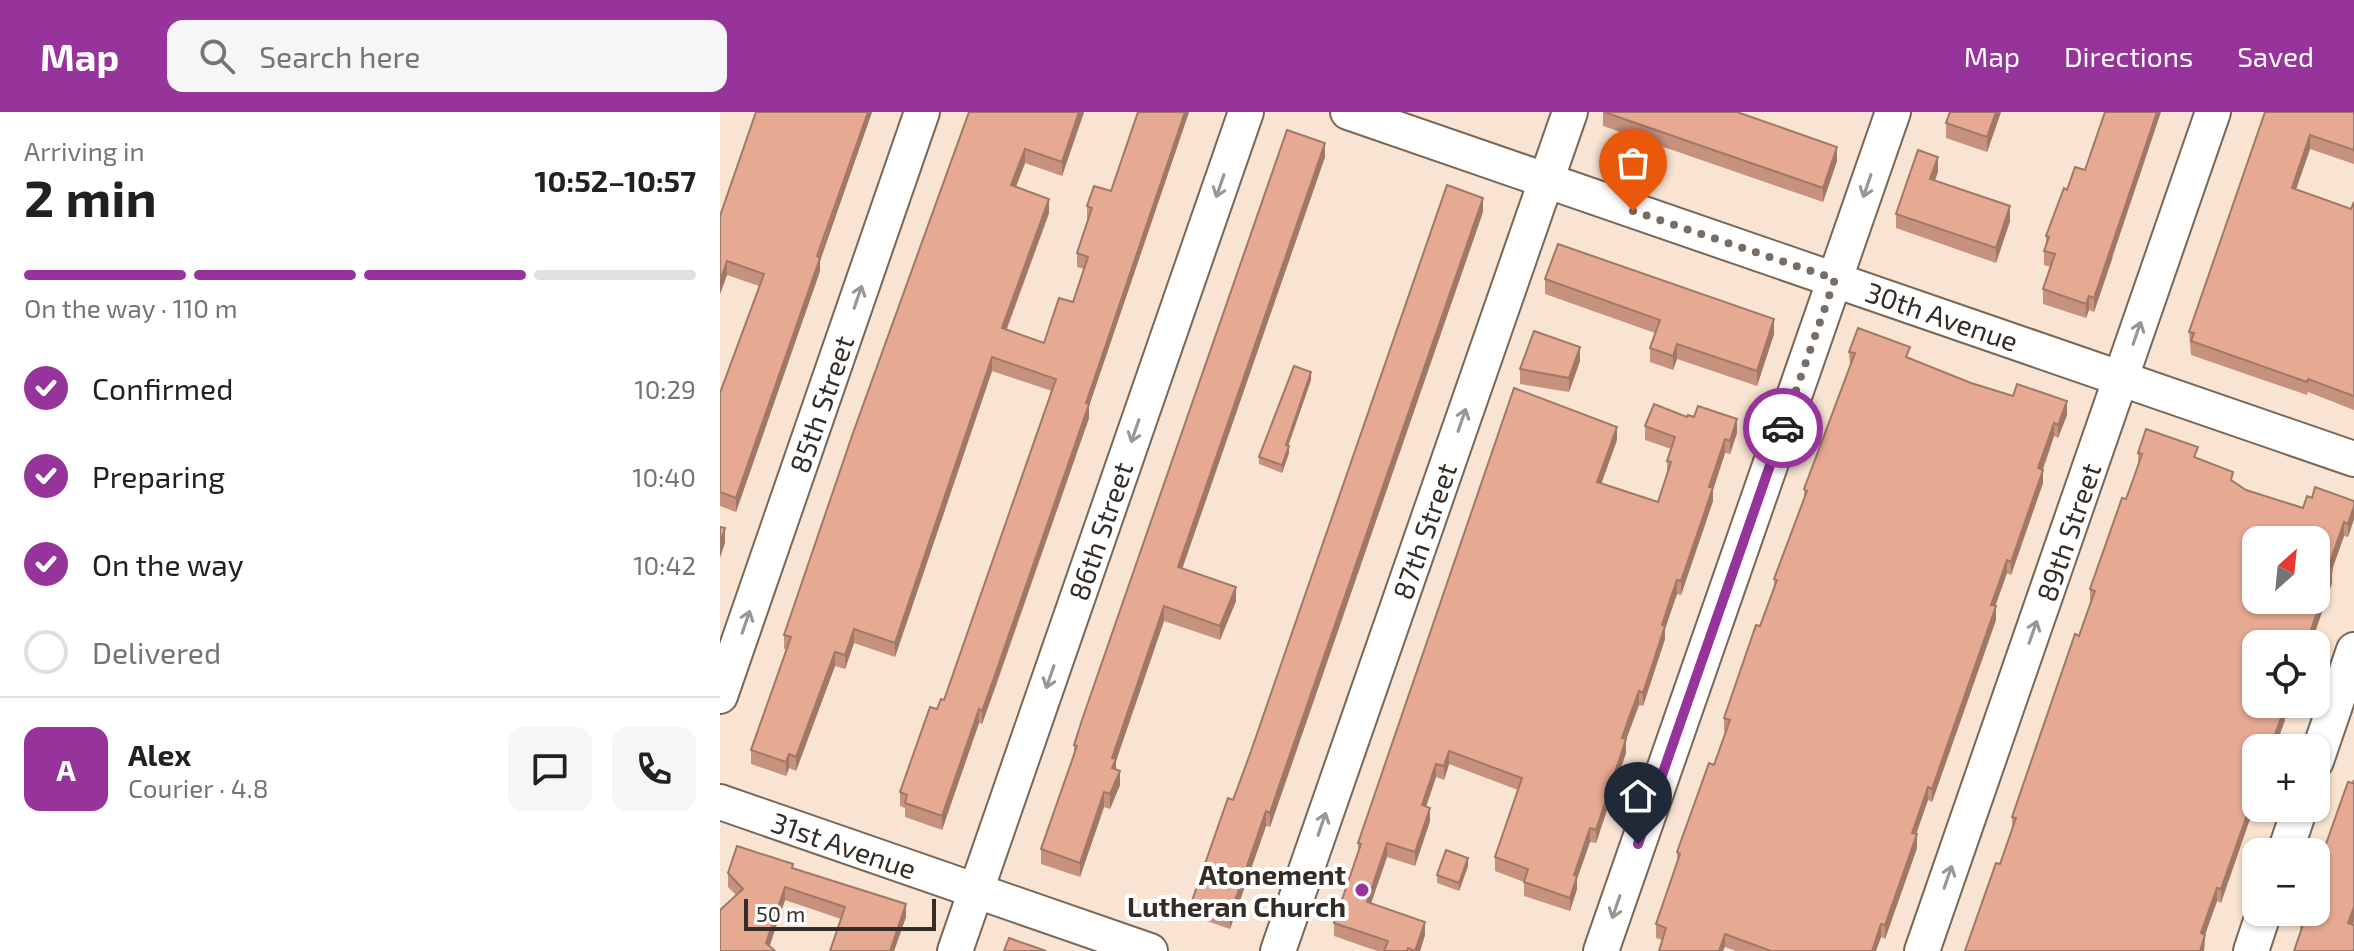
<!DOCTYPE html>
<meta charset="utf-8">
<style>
:root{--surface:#fff;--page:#f6f6f6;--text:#202124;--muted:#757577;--line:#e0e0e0;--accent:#97349b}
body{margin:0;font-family:"Exo 2",sans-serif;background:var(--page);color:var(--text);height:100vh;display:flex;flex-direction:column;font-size:30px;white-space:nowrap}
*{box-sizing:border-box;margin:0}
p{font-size:26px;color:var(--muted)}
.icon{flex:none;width:44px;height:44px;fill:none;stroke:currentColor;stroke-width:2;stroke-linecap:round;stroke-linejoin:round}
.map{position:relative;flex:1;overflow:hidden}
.sheet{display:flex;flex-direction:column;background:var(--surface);width:720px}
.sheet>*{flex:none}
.needle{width:52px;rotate:27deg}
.buttons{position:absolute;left:1522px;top:414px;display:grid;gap:16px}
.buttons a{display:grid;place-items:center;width:88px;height:88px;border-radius:16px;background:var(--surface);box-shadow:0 2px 6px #0004;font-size:40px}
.scale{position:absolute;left:24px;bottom:20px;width:192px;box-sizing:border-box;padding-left:8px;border:4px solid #342c26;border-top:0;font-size:22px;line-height:28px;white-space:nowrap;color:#342c26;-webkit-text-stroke:6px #fff;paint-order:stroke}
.pin{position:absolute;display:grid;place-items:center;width:68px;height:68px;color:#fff;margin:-82px -34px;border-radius:50% 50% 50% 0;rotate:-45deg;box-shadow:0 0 8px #0007}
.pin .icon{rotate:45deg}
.courier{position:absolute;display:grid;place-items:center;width:80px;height:80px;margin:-40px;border:6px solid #97349b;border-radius:50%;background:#fff;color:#222;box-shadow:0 2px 10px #0007}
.headline em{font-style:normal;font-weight:700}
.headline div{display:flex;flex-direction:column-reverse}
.headline{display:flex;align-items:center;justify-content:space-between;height:136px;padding:0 24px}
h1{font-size:52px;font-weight:700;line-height:60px}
.bar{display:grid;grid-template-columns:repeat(4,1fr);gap:12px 8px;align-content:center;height:96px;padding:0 24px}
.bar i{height:10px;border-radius:6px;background:var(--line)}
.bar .active{background:var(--accent)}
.bar p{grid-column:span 4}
.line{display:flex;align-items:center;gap:20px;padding:0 24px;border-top:2px solid var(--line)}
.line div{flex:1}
.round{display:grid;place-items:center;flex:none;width:84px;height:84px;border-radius:16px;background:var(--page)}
ol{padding:0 24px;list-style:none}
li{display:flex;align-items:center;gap:24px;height:88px}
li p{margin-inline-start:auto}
li .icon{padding:8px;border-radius:50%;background:var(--accent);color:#fff;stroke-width:4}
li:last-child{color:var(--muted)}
li i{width:44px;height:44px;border:4px solid var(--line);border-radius:50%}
header{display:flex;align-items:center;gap:48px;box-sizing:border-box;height:112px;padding:0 40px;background:var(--accent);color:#fff}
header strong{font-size:38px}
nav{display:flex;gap:44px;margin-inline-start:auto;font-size:28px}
.search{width:560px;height:72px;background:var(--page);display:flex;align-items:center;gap:20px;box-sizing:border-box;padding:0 28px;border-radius:16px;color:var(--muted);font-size:30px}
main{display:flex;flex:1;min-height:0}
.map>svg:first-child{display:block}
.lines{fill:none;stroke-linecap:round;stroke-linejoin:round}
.minor-casing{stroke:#786657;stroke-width:38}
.minor{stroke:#fff;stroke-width:34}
.wall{fill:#c6927e}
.shaded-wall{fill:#a17766}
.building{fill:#e6aa92;stroke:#a17766;stroke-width:2;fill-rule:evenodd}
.oneway{stroke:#9a9692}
.done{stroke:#796c63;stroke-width:8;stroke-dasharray:0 14.4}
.route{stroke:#97349b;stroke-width:10}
.poi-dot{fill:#97349b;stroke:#fff;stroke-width:3}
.labels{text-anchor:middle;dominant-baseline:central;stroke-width:8;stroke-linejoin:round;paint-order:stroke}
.street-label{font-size:28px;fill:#342c26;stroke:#fff}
.poi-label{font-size:28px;font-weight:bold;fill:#342c26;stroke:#fff;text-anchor:end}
</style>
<header>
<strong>Map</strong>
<div class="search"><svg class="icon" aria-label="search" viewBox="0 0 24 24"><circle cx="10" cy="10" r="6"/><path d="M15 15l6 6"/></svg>Search here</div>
<nav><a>Map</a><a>Directions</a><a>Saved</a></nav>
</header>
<main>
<section class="sheet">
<div class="headline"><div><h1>2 min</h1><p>Arriving in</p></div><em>10:52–10:57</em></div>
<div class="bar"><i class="active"></i><i class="active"></i><i class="active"></i><i></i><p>On the way · 110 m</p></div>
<ol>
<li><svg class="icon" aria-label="check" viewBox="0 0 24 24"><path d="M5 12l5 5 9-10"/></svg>Confirmed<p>10:29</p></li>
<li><svg class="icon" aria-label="check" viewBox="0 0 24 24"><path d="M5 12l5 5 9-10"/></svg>Preparing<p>10:40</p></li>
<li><svg class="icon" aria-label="check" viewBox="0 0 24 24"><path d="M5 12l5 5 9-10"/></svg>On the way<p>10:42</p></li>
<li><i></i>Delivered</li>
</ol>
<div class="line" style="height:144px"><b class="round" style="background:var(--accent);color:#fff">A</b><div><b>Alex</b><p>Courier · 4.8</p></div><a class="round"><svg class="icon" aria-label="chat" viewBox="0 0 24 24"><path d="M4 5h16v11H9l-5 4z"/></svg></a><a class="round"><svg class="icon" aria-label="phone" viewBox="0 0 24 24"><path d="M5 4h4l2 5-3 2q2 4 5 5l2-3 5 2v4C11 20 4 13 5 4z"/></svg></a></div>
</section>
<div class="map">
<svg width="1634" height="839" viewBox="0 0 1634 839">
<rect width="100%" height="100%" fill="#f9e4d3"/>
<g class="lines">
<defs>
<g id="minor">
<path d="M628,0l1006,347"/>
<path d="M0,584l202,-584"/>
<path d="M1596,649l38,-111"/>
<path d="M0,690l430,149"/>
<path d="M1565,740l15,-44"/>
<path d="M235,839l291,-839"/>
<path d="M558,839l292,-839"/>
<path d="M881,839l292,-839"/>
<path d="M1202,839l291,-839"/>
<path d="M1531,839l13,-39"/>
</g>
</defs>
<use href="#minor" class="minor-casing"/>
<use href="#minor" class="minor"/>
</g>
<g class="wall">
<path d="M36,0h116l-52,149v10l-84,241 -16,-6v-113l39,-107 -32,-11 -7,19v-78z"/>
<path d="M249,0h115l-22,64 -37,-13 -9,24 33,26 -42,116 37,14 29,-41 11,-33 -7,-2v-14l11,-33h-1v-14l24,-15 27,-79h51l-100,294v12l-93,268 -14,38 -3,-1 -37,107 -37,-13v-9l-5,-2v-14l37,-83 7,-9 108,-309 -60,-20 -97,286 -41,-14 -9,26 -10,-3 -39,105 -7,-3 -3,8 -35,-12v-14l35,-101h-2v-14z"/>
<path d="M883,0l234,49 -14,41 -220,-76z"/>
<path d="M1281,0l-14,40 -41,-14v-15z"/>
<path d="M1545,0h89v52l-44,-15 -14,40 55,20 3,-7v208l-46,-18 -1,3 -116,-40 -2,-23z"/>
<path d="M605,45l-143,411 54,33 -16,39 -56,-19 -48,140v8l4,16 -10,24 -6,-2 -24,70 -39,-13v-15l33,-93v-11z"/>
<path d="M1218,60l-3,8 75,41 -14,42 -100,-35v-14z"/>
<path d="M763,100l-205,592 -8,23 -4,-1 -36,103 -38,-13v-15l41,-101z"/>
<path d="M1326,124l67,21 -19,55 -5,-2 -3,8 -43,-14v-15l8,-22 -7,-2v-14l2,-7z"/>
<path d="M825,167l229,55 -17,52 -80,-27 -4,11 -23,-8v-14l5,-15 -110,-39z"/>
<path d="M1129,240l61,6 61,25 96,32 -9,23 -4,-2 -11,34v13l-32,92 -4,-2 -12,33 1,14 -64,182 -4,-2 -12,34 1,14 -32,91 -4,-2 -5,14h-140l-11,-4 -63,-7 -6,-2v-14l21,-60v-12l37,-87 12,-33 -2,-1v-13l36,-92 14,-38v-9l30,-79v-11l46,-124z"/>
<path d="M860,249l-11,31 -49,-8v-15z"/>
<path d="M591,268l-23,66 1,7 -7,20 -23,-9v-7z"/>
<path d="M967,305l50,16 -7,21 -5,-1 -12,37v11l-8,24 -24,70 -4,-1 -7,20 -5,15v10l-22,67 -4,-1 -9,24 -4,11v13l-30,90 -6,-1 -13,37v10l-7,22 -46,-15v-14l-29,-11v-14l23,-67 -69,-26 -5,16 -8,-3 -10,29 4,15 -15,45 -28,-9 -16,46 54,32 -5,16h-43l-43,-15v-13l24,-70v-10l259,-403 -16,43 57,19 9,-28v-13l4,-12 -26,-9v-14z"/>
<path d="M1418,341l60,6 48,31 57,18 9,-10 42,3v18l-6,18 -4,-1 -12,34v13l-21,61h-55v60h29v16l-10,28h-19l-35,155 -4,-2 -8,22 -4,12 -1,16h-239l35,-87 12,-34v-13l67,-181 11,-33v-14l36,-90 12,-34z"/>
<path d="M1634,668v141l-1,4 -53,6v-14z"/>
<path d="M748,754l-9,25 -22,-8v-8z"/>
<path d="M73,756l113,49 -12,34h-64l11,-32 -56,-19 -16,46 -49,5 16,-56 -8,-8v-14z"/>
</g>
<g class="shaded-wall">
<path d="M148,0h4l-52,149v10l-84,241v-14z"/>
<path d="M359,0h5l-22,64v-14z"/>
<path d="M465,0h4l-100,294v12l-107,306v-13z"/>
<path d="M1276,0h5l-14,40v-15z"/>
<path d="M1437,0h4l-67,200v-14z"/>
<path d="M1590,23v14l-18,52v-13z"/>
<path d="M605,31v14l-147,424v-14z"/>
<path d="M1117,35v14l-14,41v-14z"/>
<path d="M305,37v14l-14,36v-14z"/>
<path d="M1218,45v15l-8,21v-14z"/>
<path d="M763,86v14l-213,615v-14z"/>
<path d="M329,87v14l-47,128v-13z"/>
<path d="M1290,94v15l-14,42v-15z"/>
<path d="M7,149v14l-7,19v-13z"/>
<path d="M1369,184v14l-3,8v-14z"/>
<path d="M1054,207v15l-17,52v-15z"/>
<path d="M957,232v15l-4,11v-14z"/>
<path d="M860,235v14l-11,31v-14z"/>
<path d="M272,245v14l-97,286v-14z"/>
<path d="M591,260v8l-25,72v-7z"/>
<path d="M1347,289v14l-9,23v-13z"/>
<path d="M1017,307v14l-7,21v-13z"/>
<path d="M1334,311v13l-16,46v-14z"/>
<path d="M897,315v13l-20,56v-14z"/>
<path d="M1005,327v14l-12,37v11l-32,94v-14l28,-94z"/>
<path d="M569,334v7l-7,20v-8z"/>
<path d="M1323,358v13l-32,92v-13z"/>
<path d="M1634,394v13l-6,18v-13z"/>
<path d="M1624,410v14l-16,45v-13z"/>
<path d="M5,416v15l-5,15v-15z"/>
<path d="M1287,448v13l-16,45v-13z"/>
<path d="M1612,458v13l-21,61h-5z"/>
<path d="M957,468v14l-12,35v10l-22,67v-13l19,-68z"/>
<path d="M516,475v14l-16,39v-14z"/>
<path d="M444,494v15l-48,140v13l-4,9v-25z"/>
<path d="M1276,494v14l-64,182v-13z"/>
<path d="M134,517v14l-9,26v-14z"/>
<path d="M115,540v14l-39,105v-14z"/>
<path d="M919,579v14l-13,35v13l-30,90v-13l26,-92z"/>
<path d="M1565,595v13l-10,28h-5z"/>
<path d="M259,597v14l-37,107v-14z"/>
<path d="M729,639v13l-5,16v-14z"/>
<path d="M69,642v14l-3,8v-14z"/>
<path d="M716,652v13l-14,42v-14z"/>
<path d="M400,659v14l-10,24v-15z"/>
<path d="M1208,675v13l-16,46v-13z"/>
<path d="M1536,677v13l-35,101v-14z"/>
<path d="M384,680v15l-24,70v-14z"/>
<path d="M710,696v13l-15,45v-14z"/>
<path d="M546,699v15l-36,103v-14z"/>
<path d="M870,716v14l-13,37v10l-7,22v-13l4,-23z"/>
<path d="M1197,722v14l-32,91v-14z"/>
<path d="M667,731v14l-20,58v-13z"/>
<path d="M748,746v8l-9,25v-8z"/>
<path d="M65,775v13l-17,51 -2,-8z"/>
<path d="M1497,776v13l-16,45v-13z"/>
<path d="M186,792v13l-12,34h-4z"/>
<path d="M1634,795v14l-6,16v-14z"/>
<path d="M705,810v13l-5,16h-5z"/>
<path d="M1161,812v13l-5,14h-4z"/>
<path d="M1005,822v13l-2,4h-4z"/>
<path d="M1485,823l-1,16h-4z"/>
</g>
<g class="building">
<path d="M36,0h112l-51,144 3,2 -84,240 -16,-6v-99l44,-119 -37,-13 -7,20v-65z"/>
<path d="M249,0h110l-17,50 -37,-13 -14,36 38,14 -47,129 42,15 15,-45 14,4 15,-45 -11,-4 15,-45 -5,-2 7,-20 17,5 27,-79h47l-99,291 3,1 -93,268 -14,39 -3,-2 -37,107 -37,-13 2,-8 -7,-3 30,-85 7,2 4,-10 3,1 112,-321 -64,-22 -97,286 -41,-14 -9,26 -10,-3 -39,105 -7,-3 -3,8 -35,-12 40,-113 -7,-2 69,-202z"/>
<path d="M884,0h133l100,35 -14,41z"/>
<path d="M1230,0h46l-9,25 -41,-14z"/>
<path d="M1385,0h52l-63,186 -5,-2 -3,8 -43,-15 12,-35 -11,-3 5,-14 -3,-1 18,-48 3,2 8,-23 10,3z"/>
<path d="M1545,0h89v38l-44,-15 -18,53 59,21 3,-7v194l-46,-17 -1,3 -116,-41 3,-8 -5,-1z"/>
<path d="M567,18l38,13 -147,424 58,20 -16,39 -56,-20 -52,152 4,1 -4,9 8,3 -10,23 -6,-2 -24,71 -39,-14 36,-103 -3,-1 9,-28z"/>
<path d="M1198,38l20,7 -8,22 80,27 -14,42 -100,-34z"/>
<path d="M727,73l36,13 -205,591 -8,24 -4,-2 -36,104 -38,-14 36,-103 5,2 17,-46z"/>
<path d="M838,132l216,75 -17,52 -80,-27 -4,12 -23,-8 10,-28 -115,-41z"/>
<path d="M1138,216l52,19 -4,10 65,26 42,13 4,-12 50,17 -9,24 -4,-2 -16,45 5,2 -32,92 -4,-2 -8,23 -8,22 5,1 -64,183 -4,-2 -16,46 5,1 -32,91 -4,-1 -9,27h-101l-46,-17 -6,17h-60l7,-23 -10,-4 24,-70 -3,-2 32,-89 5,2 16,-45 -6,-2 32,-93 4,1 17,-46 -3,-1 33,-88 -3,-2 51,-136 -6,-1z"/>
<path d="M814,219l46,16 -11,31 -49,-9z"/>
<path d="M574,254l17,6 -25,73 3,1 -7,19 -23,-8z"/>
<path d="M794,276l103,39 -20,55 61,20 13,-40 -4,-1 8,-24 -30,-11 9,-22 33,13 1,-2 6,2 4,-11 39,13 -7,22 -5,-2 -16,48h4l-8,24 -24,70 -4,-1 -7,20 -8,25 3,1 -22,67 -4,-2 -9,24 -8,23 4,1 -30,91 -6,-2 -16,47 3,1 -7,22 -46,-16 4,-13 -33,-12 27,-79 -73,-27 -5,15 -8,-2 -14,41 8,3 -15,44 -28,-9 -20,59 58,20 -10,29 -7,-3 -1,3h-23l4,-10 -54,-18 27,-79 -3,-1z"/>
<path d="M1426,317l52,18 -4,10 39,15 -2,8 15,10 57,18 4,-12 5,2 3,-11 39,14v5l-6,18 -4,-2 -16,46 4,2 -26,74h-50v60h25l-1,1 5,2 -15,41h-14v41l-35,100 -4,-1 -8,22 -8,23 4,2 -5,16h-235l31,-88 4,1 16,-46 -4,-1 63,-183 4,2 8,-23 8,-22 -5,-2 32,-91 4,1 8,-22 8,-23 -4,-1zM1536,428h60v60h-60z"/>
<path d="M0,415l5,1 -5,15z"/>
<path d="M1634,668v127l-6,16 6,2v26h-60l11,-32 -5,-2 2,-5h14v-40l32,-90 5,1z"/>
<path d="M17,734l56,18 -1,4 114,36 -16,47h-60l15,-44 -60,-20 -19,56 9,8h-55v-41l23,-21 -15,-16z"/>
<path d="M726,738l22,8 -9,25 -22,-8z"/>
<path d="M289,826l37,13h-42z"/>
</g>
<defs><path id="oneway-shaft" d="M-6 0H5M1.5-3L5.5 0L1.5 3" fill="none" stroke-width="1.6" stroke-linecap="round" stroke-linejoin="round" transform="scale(2)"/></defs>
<g class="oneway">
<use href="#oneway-shaft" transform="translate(500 74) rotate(109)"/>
<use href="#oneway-shaft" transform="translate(1147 74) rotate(109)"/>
<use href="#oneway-shaft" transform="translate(138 185) rotate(-71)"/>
<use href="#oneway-shaft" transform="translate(1417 221) rotate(-71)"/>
<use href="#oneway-shaft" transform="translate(742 308) rotate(-71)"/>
<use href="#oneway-shaft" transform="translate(415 319) rotate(109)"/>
<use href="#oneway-shaft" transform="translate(26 510) rotate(-71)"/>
<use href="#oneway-shaft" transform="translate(1313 520) rotate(-71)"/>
<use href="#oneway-shaft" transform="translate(330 565) rotate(109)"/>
<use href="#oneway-shaft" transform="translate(602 712) rotate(-71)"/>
<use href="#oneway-shaft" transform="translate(1228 765) rotate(-71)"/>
<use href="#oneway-shaft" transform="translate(896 795) rotate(109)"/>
</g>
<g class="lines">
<path class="done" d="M913,99l202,68 -52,149"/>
<path class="route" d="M918,732l145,-416"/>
</g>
<circle class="poi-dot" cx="642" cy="778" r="8"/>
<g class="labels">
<g class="street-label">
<text transform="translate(1222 204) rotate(19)">30th Avenue</text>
<text transform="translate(101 292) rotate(-71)">85th Street</text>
<text transform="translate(380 419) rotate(-71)">86th Street</text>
<text transform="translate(704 419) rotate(-71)">87th Street</text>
<text transform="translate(1348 420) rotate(-71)">89th Street</text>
<text transform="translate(124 733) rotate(19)">31st Avenue</text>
</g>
<g class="poi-label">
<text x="626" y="762">Atonement<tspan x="626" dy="32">Lutheran Church</tspan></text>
</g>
</g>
</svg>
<div class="buttons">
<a><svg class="needle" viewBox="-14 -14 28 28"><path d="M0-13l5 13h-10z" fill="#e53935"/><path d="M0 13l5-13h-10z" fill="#757577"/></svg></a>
<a><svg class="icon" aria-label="locate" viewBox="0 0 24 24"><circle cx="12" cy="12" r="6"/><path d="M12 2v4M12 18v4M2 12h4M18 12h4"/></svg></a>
<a>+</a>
<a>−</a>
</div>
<div class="scale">50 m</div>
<div class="pin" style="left:913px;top:99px;background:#ea580c"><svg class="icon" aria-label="bag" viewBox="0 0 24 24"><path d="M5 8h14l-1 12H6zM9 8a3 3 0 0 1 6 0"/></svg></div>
<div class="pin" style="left:918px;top:732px;background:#1f2937"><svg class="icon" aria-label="home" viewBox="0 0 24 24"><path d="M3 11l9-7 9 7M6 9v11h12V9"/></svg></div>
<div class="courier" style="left:1063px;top:316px"><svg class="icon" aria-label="car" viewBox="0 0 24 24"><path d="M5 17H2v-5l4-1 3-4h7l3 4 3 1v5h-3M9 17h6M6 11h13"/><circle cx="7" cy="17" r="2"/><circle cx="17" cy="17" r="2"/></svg></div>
</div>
</main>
